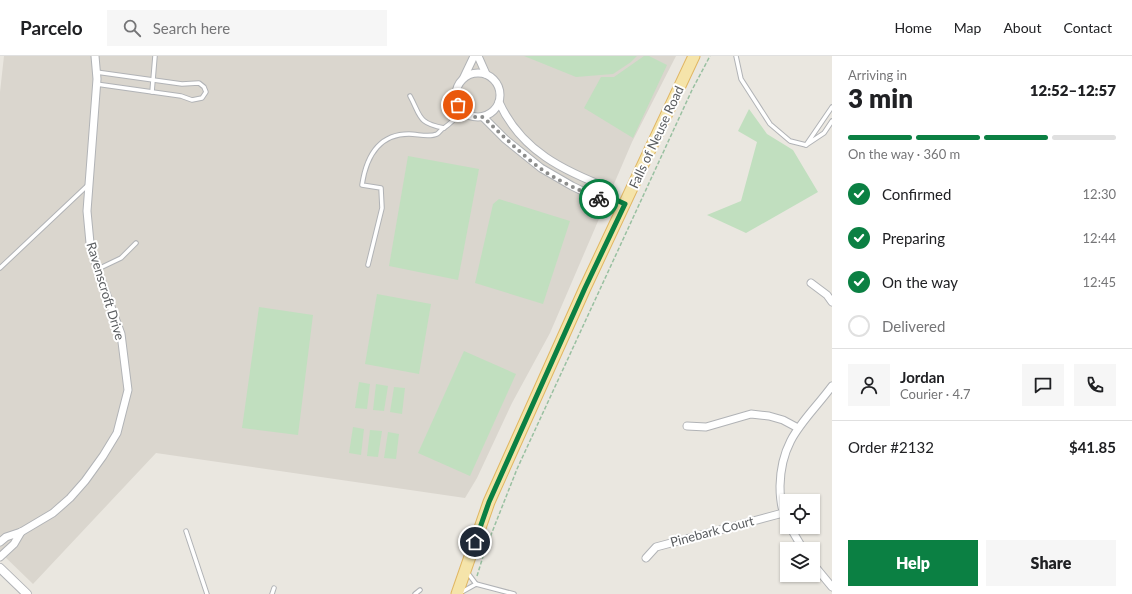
<!DOCTYPE html>
<meta charset="utf-8">
<style>
:root{--surface:#fff;--page:#f6f6f6;--text:#202124;--muted:#757577;--line:#e0e0e0;--accent:#0b8043}
body{margin:0;font-family:Lato,sans-serif;background:var(--page);color:var(--text);height:100vh;display:flex;flex-direction:column;font-size:15px;white-space:nowrap}
*{box-sizing:border-box;margin:0}
p{font-size:13px;color:var(--muted)}
.icon{flex:none;width:22px;height:22px;fill:none;stroke:currentColor;stroke-width:2;stroke-linecap:round;stroke-linejoin:round}
.map{position:relative;flex:1;overflow:hidden}
.panel{display:flex;flex-direction:column;background:var(--surface);width:300px}
.panel>*{flex:none}
.controls{position:absolute;left:780px;top:438px;display:grid;gap:8px}
.controls a{display:grid;place-items:center;width:40px;height:40px;border-radius:0px;background:var(--surface);box-shadow:0 1px 3px #0004;font-size:20px}
.pin{position:absolute;display:grid;place-items:center;width:34px;height:34px;color:#fff;margin:-17px;border:2px solid #fff;border-radius:50%;box-shadow:0 1px 4px #0007}
.courier{position:absolute;display:grid;place-items:center;width:40px;height:40px;margin:-20px;border:3px solid #0b8043;border-radius:50%;background:#fff;color:#222;box-shadow:0 1px 5px #0007}
.head em{font-style:normal;font-weight:800}
.head div{display:flex;flex-direction:column-reverse}
.head{display:flex;align-items:center;justify-content:space-between;height:68px;padding:0 16px}
h1{font-size:26px;font-weight:800;line-height:30px}
.bar{display:grid;grid-template-columns:repeat(4,1fr);gap:6px 4px;align-content:center;height:48px;padding:0 16px}
.bar i{height:5px;border-radius:3px;background:var(--line)}
.bar .on{background:var(--accent)}
.bar p{grid-column:span 4}
.line{display:flex;align-items:center;gap:10px;padding:0 16px;border-top:1px solid var(--line)}
.line div{flex:1}
.round{display:grid;place-items:center;flex:none;width:42px;height:42px;border-radius:0px;background:var(--page)}
ol{padding:0 16px;list-style:none}
li{display:flex;align-items:center;gap:12px;height:44px}
li p{margin-inline-start:auto}
li .icon{padding:4px;border-radius:50%;background:var(--accent);color:#fff;stroke-width:4}
li:last-child{color:var(--muted)}
li i{width:22px;height:22px;border:2px solid var(--line);border-radius:50%}
.primary-button{display:flex;gap:8px;margin-top:auto;padding:8px 16px}
.primary-button a{flex:1;height:46px;border-radius:0px;background:var(--accent);color:#fff;font-size:16px;font-weight:800;line-height:46px;text-align:center}
.primary-button a+a{background:var(--page);color:var(--text)}
header{display:flex;align-items:center;gap:24px;box-sizing:border-box;height:56px;padding:0 20px;background:var(--surface);border-bottom:1px solid var(--line)}
header strong{font-size:19px}
nav{display:flex;gap:22px;margin-inline-start:auto;font-size:14px}
.search{width:280px;height:36px;background:var(--page);display:flex;align-items:center;gap:10px;box-sizing:border-box;padding:0 14px;border-radius:0px;color:var(--muted);font-size:15px}
main{display:flex;flex:1;min-height:0}
.map>svg:first-child{display:block}
.education{fill:#dad6ce}
.green{fill:#c1dfbf}
.lines{fill:none;stroke-linecap:round;stroke-linejoin:round}
.service-casing{stroke:#b1b3b6;stroke-width:5.5}
.minor-casing{stroke:#b1b3b6;stroke-width:9}
.tertiary-casing{stroke:#b1b3b6;stroke-width:10}
.primary-casing{stroke:#e0b663;stroke-width:13}
.path{stroke:#99c0a1;stroke-width:1.5;stroke-dasharray:4 2;stroke-linecap:butt}
.service{stroke:#fff;stroke-width:3.5}
.minor{stroke:#fff;stroke-width:7}
.tertiary{stroke:#fff;stroke-width:8}
.primary{stroke:#f5e4aa;stroke-width:11}
.done{stroke:#8c8d8c;stroke-width:4;stroke-dasharray:0 7.2}
.route{stroke:#0b8043;stroke-width:5}
.labels{text-anchor:middle;dominant-baseline:central;stroke-width:4;stroke-linejoin:round;paint-order:stroke}
.street-label{font-size:13px;fill:#595c5f;stroke:#fff}
</style>
<header>
<strong>Parcelo</strong>
<div class="search"><svg class="icon" aria-label="search" viewBox="0 0 24 24"><circle cx="10" cy="10" r="6"/><path d="M15 15l6 6"/></svg>Search here</div>
<nav><a>Home</a><a>Map</a><a>About</a><a>Contact</a></nav>
</header>
<main>
<div class="map">
<svg width="832" height="538" viewBox="0 0 832 538">
<rect width="100%" height="100%" fill="#eae7e0"/>
<path class="education" d="M4,0h672l-44,86 -82,191 -38,70 -35,75 -12,20 -309,-45 -123,131 -33,-32v-460z"/>
<g class="green">
<path d="M524,0h113l-6,6 -18,12 -37,3z"/>
<path d="M644,0h5l18,9 -34,73 -49,-30 17,-31h13z"/>
<path d="M749,53l18,25 26,16 25,42 -72,41 -39,-18 34,-14 16,-59 -19,-11z"/>
<path d="M408,100l71,13 -21,111 -69,-14z"/>
<path d="M499,143l71,22 -27,83 -68,-21 18,-79z"/>
<path d="M377,238l54,10 -12,70 -54,-10z"/>
<path d="M259,251l54,8 -15,120 -56,-7z"/>
<path d="M464,295l52,23 -46,102 -52,-23z"/>
<path d="M359,326l11,2 -3,25 -12,-1z"/>
<path d="M376,328l12,2 -4,25 -11,-1z"/>
<path d="M394,331l11,1 -3,26 -12,-2z"/>
<path d="M353,371l11,2 -3,26 -12,-2z"/>
<path d="M370,374l12,1 -4,26 -11,-1z"/>
<path d="M388,376l11,2 -3,25 -12,-1z"/>
</g>
<g class="lines">
<defs>
<g id="service">
<path d="M736,0l5,23 29,45 20,17 16,4"/>
<path d="M96,16l86,12 17,-1 5,4 2,5 -4,6 -10,2 -11,-4 -85,-12"/>
<path d="M152,36l3,-36"/>
<path d="M410,40c11,20 7,27 34,32"/>
<path d="M832,51l-26,38 18,-12 8,-12"/>
<path d="M368,209l14,-57 -1,-20 -19,-3c4,-27 16,-51 47,-51 9,0 20,4 28,0 3,-2 4,-5 7,-6 7,-5 12,-10 18,-17"/>
<path d="M0,212l88,-83"/>
<path d="M98,213l23,-11 15,-15"/>
<path d="M186,475l21,63"/>
<path d="M467,516l9,12"/>
<path d="M460,537l16,-9 38,10"/>
<path d="M272,538l2,-6"/>
<path d="M415,538l5,-4"/>
</g>
<g id="minor">
<path d="M478,0l8,18"/>
<circle cx="478" cy="39" r="22"/>
<path d="M464,21l10,-21"/>
<path d="M499,46c22,49 65,69 112,87l1,9"/>
<path d="M483,61l22,22 36,29 31,18 33,16 7,-4"/>
<path d="M811,227l16,12 5,7"/>
<path d="M687,370l19,1 45,-13 18,2 14,4 15,8"/>
<path d="M787,466c-6,-12 -7,-23 -7,-36 1,-49 26,-65 52,-100"/>
<path d="M790,471l13,22"/>
<path d="M0,486l6,-5 15,-5 32,-19 17,-15 15,-17 18,-25 14,-23 11,-43 -7,-56 -22,-60 -9,-31 -3,-32 10,-132 -2,-23"/>
<path d="M0,501l14,-13 7,-12"/>
<path d="M646,502l10,-11 127,-34"/>
<path d="M813,508l19,23"/>
</g>
<path id="tertiary" d="M0,512l27,26"/>
<path id="primary" d="M457,538l32,-92 96,-214 109,-232"/>
</defs>
<use href="#service" class="service-casing"/>
<use href="#minor" class="minor-casing"/>
<use href="#tertiary" class="tertiary-casing"/>
<use href="#primary" class="primary-casing"/>
<path class="path" d="M477,520l8,-26 32,-81 175,-379 18,-34"/>
<use href="#service" class="service"/>
<use href="#minor" class="minor"/>
<use href="#tertiary" class="tertiary"/>
<use href="#primary" class="primary"/>
</g>
<g class="lines">
<path class="done" d="M458,49c7,10 13,13 25,12 19,18 37,36 58,52 17,12 38,21 58,30"/>
<path class="route" d="M475,486l14,-40 96,-214 40,-84 -13,-6 -7,4 -6,-3"/>
</g>
<g class="labels">
<g class="street-label">
<text transform="translate(656 81) rotate(-65)">Falls of Neuse Road</text>
<text transform="translate(106 235) rotate(73)">Ravenscroft Drive</text>
<text transform="translate(712 475) rotate(-15)">Pinebark Court</text>
</g>
</g>
</svg>
<div class="controls">
<a><svg class="icon" aria-label="locate" viewBox="0 0 24 24"><circle cx="12" cy="12" r="6"/><path d="M12 2v4M12 18v4M2 12h4M18 12h4"/></svg></a>
<a><svg class="icon" aria-label="layers" viewBox="0 0 24 24"><path d="M12 4l9 5-9 5-9-5zM3 14l9 5 9-5"/></svg></a>
</div>
<div class="pin" style="left:458px;top:49px;background:#ea580c"><svg class="icon" aria-label="bag" viewBox="0 0 24 24"><path d="M5 8h14l-1 12H6zM9 8a3 3 0 0 1 6 0"/></svg></div>
<div class="pin" style="left:475px;top:486px;background:#1f2937"><svg class="icon" aria-label="home" viewBox="0 0 24 24"><path d="M3 11l9-7 9 7M6 9v11h12V9"/></svg></div>
<div class="courier" style="left:599px;top:143px"><svg class="icon" aria-label="bike" viewBox="0 0 24 24"><circle cx="6" cy="16" r="4"/><circle cx="18" cy="16" r="4"/><path d="M6 16l4-8h5l3 8M10 8l3 8H6M13 5h3"/></svg></div>
</div>
<section class="panel">
<div class="head"><div><h1>3 min</h1><p>Arriving in</p></div><em>12:52–12:57</em></div>
<div class="bar"><i class="on"></i><i class="on"></i><i class="on"></i><i></i><p>On the way · 360 m</p></div>
<ol>
<li><svg class="icon" aria-label="check" viewBox="0 0 24 24"><path d="M5 12l5 5 9-10"/></svg>Confirmed<p>12:30</p></li>
<li><svg class="icon" aria-label="check" viewBox="0 0 24 24"><path d="M5 12l5 5 9-10"/></svg>Preparing<p>12:44</p></li>
<li><svg class="icon" aria-label="check" viewBox="0 0 24 24"><path d="M5 12l5 5 9-10"/></svg>On the way<p>12:45</p></li>
<li><i></i>Delivered</li>
</ol>
<div class="line" style="height:72px"><a class="round"><svg class="icon" aria-label="person" viewBox="0 0 24 24"><circle cx="12" cy="8" r="4"/><path d="M4 21q1-7 8-7t8 7"/></svg></a><div><b>Jordan</b><p>Courier · 4.7</p></div><a class="round"><svg class="icon" aria-label="chat" viewBox="0 0 24 24"><path d="M4 5h16v11H9l-5 4z"/></svg></a><a class="round"><svg class="icon" aria-label="phone" viewBox="0 0 24 24"><path d="M5 4h4l2 5-3 2q2 4 5 5l2-3 5 2v4C11 20 4 13 5 4z"/></svg></a></div>
<div class="line" style="height:52px"><div>Order #2132</div><b>$41.85</b></div>
<div class="primary-button"><a>Help</a><a>Share</a></div>
</section>
</main>
